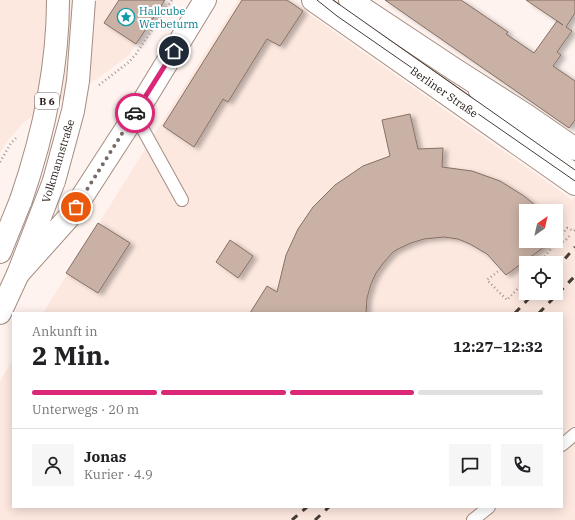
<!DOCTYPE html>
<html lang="de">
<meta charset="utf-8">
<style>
:root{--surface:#fff;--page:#f6f6f6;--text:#202124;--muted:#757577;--line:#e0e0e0;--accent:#db2777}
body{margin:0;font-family:"IBM Plex Serif",serif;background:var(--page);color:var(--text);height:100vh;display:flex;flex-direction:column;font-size:15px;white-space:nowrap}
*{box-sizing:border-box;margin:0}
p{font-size:13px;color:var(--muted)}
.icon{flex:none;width:22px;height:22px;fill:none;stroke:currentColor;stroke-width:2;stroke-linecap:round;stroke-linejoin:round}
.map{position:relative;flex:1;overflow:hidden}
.drawer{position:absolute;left:12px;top:312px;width:551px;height:196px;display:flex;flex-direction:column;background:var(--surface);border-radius:0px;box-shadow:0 2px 10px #0003}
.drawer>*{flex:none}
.needle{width:26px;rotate:34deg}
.controls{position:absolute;left:519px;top:204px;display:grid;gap:8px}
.controls a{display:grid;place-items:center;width:44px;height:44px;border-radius:0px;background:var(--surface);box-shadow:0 2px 10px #0003;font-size:20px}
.pin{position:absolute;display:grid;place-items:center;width:34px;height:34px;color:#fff;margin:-17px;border:2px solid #fff;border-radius:50%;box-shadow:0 1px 4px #0007}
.courier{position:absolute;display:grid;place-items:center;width:40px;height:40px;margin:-20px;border:3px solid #db2777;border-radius:50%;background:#fff;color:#222;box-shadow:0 1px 5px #0007}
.head em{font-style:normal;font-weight:700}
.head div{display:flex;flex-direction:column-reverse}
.head{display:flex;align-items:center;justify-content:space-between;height:68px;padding:0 20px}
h1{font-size:26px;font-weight:700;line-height:30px}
.bar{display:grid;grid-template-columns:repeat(4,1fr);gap:6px 4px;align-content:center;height:48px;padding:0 20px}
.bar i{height:5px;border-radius:3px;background:var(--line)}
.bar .current{background:var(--accent)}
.bar p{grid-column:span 4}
.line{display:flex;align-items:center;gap:10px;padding:0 20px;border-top:1px solid var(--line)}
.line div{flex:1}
.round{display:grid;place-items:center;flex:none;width:42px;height:42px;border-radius:0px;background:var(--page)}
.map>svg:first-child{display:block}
.built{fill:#fde8df;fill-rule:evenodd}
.building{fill:#cab1a5;stroke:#866f64;filter:url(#shadow)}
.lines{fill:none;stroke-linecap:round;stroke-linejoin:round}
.lane-casing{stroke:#a58d82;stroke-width:14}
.secondary-casing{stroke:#a58d82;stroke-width:24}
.primary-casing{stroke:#a58d82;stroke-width:24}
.path{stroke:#a09590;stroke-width:2.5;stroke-dasharray:1 3;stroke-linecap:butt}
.lane{stroke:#fff;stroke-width:12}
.secondary{stroke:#fff;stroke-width:22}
.primary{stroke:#fff;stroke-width:22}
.tram{stroke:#463c38;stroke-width:1}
.rail{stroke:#463c38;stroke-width:3;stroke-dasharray:7 7;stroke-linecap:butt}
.primary-bridge-casing{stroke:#a58d82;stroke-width:24;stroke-linecap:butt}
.primary-bridge{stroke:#fff;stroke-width:22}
.done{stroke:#766b67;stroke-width:4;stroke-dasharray:0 7.2}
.route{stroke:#db2777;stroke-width:5}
.labels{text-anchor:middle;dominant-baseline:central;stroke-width:4;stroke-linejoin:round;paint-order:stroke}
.shield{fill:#fff;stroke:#6b6462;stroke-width:1}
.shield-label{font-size:10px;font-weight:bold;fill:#2c221e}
.culture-label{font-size:11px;fill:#0d838f;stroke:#fff;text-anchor:start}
.street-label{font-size:11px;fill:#2c221e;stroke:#fff}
</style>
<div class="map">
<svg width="575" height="520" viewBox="0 0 575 520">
<defs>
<filter id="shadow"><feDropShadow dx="4.5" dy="2.5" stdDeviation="2" flood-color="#0004"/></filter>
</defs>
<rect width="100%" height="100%" fill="#fef3ee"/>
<g class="built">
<path d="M0,0h165l-37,56 -31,23 -72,42 -17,19 -8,13z"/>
<path d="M238,0h51l274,193 9,7 3,-3v323h-575v-139l13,-21v147h549v-194h-519zM526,211h30v30h-30zM526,263h30v30h-30z"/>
</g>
<g class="building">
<path d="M119,0h46l-29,44 -32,-21z"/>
<path d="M242,0h45l16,11 -23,35 -13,-7 -39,63 -5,-3 -29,48 -31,-21z"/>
<path d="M385,0h76l47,32 -2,2 28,19 23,-32 6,4 -37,-25h49v13l-9,14 6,4 -15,21 4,3 -8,11 22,15v39l-6,8z"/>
<path d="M410,114l8,35 25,-1 -1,19 30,4 28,10 24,15 18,15h-16v30h26l-46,34 -19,-21 -17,-10 -12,-5 -14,-2 -20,2 -13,4 -13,6 -5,3 -9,10 -8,11 -5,11 -4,14 -1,15h-116l17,-27 10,6 9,-37 12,-26 15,-22 22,-22 28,-19 27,-10 -8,-36z"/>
<path d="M98,223l32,20 -32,50 -32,-20z"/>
<path d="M230,240l23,16 -15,22 -22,-16z"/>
</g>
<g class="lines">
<defs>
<g id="lane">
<path d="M475,92l23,23 77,54"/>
<path d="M135,115l47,85"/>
<path d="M562,445l13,-11"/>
<path d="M473,520l16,-13"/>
</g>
<g id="secondary">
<path d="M313,0l262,184"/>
<path d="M350,0l104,69 72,46 49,34"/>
</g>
<g id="primary">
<path d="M0,252l21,-52"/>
<path d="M18,274l51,-57 66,-102 70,-115"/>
<path d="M0,313l18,-39 36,-93"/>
</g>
</defs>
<use href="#lane" class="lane-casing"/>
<use href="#secondary" class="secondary-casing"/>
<use href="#primary" class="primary-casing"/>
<g class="path">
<path d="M99,85l30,-23 7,-8 36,-54"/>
<path d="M0,162l11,-19 7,-7"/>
<path d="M555,244l10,-3 6,-7"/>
<path d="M540,263l27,-35 7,3 1,-1"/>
<path d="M501,269l-14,11 20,20 19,-20"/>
</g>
<use href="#lane" class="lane"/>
<use href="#secondary" class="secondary"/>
<use href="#primary" class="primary"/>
<g class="tram">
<path d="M317,0l20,16 238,165"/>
<path d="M333,0l242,170"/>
</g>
<g class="rail">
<path d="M556,269l19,-22"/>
<path d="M515,313l19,-20"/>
<path d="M539,313l36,-37"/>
<path d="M292,520l15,-13"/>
<path d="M315,520l14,-13"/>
</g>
<defs>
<g id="primary-bridge">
<path d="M54,181l19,-70 5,-30 6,-81"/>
<path d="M21,200c22,-64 37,-132 37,-200"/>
</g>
</defs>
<use href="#primary-bridge" class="primary-bridge-casing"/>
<use href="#primary-bridge" class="primary-bridge"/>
</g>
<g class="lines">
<path class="done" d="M76,207l59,-94"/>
<path class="route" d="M135,113l39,-62"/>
</g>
<defs>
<symbol id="sight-ring" viewBox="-11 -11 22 22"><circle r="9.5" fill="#fff" stroke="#0f9aa8" stroke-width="1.5"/><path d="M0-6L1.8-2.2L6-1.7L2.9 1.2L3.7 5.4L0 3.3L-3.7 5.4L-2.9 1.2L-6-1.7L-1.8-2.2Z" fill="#0f9aa8"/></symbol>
</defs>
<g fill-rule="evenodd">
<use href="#sight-ring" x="116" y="7" width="20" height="20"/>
</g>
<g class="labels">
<rect class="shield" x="35" y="93" width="24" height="16" rx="3"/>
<g class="shield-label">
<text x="47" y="101">B 6</text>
</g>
<g class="culture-label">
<text x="139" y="11">Hallcube<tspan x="139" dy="13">Werbeturm</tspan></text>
</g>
<g class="street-label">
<text transform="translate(444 92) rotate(35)">Berliner Straße</text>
<text transform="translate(58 161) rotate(-73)">Volkmannstraße</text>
</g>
</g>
</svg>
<div class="controls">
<a><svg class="needle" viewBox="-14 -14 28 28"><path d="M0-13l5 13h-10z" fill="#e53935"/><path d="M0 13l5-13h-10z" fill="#757577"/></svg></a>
<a><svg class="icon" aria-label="locate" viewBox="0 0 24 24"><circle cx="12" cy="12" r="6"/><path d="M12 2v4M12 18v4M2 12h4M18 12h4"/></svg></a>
</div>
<div class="pin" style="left:76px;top:207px;background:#ea580c"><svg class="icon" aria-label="bag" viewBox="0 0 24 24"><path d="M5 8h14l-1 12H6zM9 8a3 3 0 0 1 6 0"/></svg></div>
<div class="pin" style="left:174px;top:51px;background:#1f2937"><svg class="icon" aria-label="home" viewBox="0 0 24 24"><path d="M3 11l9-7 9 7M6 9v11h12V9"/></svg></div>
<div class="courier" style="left:135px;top:113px"><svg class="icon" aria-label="car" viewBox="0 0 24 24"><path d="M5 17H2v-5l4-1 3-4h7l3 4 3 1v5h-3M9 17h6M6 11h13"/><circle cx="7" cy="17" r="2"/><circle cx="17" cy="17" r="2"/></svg></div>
<section class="drawer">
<div class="head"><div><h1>2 Min.</h1><p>Ankunft in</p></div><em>12:27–12:32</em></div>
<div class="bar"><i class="current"></i><i class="current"></i><i class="current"></i><i></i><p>Unterwegs · 20 m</p></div>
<div class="line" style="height:72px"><a class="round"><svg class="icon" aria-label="person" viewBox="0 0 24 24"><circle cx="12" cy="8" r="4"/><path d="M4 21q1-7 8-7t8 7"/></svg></a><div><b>Jonas</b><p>Kurier · 4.9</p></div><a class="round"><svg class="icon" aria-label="chat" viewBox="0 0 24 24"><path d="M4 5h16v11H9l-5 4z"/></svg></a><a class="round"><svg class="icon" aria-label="phone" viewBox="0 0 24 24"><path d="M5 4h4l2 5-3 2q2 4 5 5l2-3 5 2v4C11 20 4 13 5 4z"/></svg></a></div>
</section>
</div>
